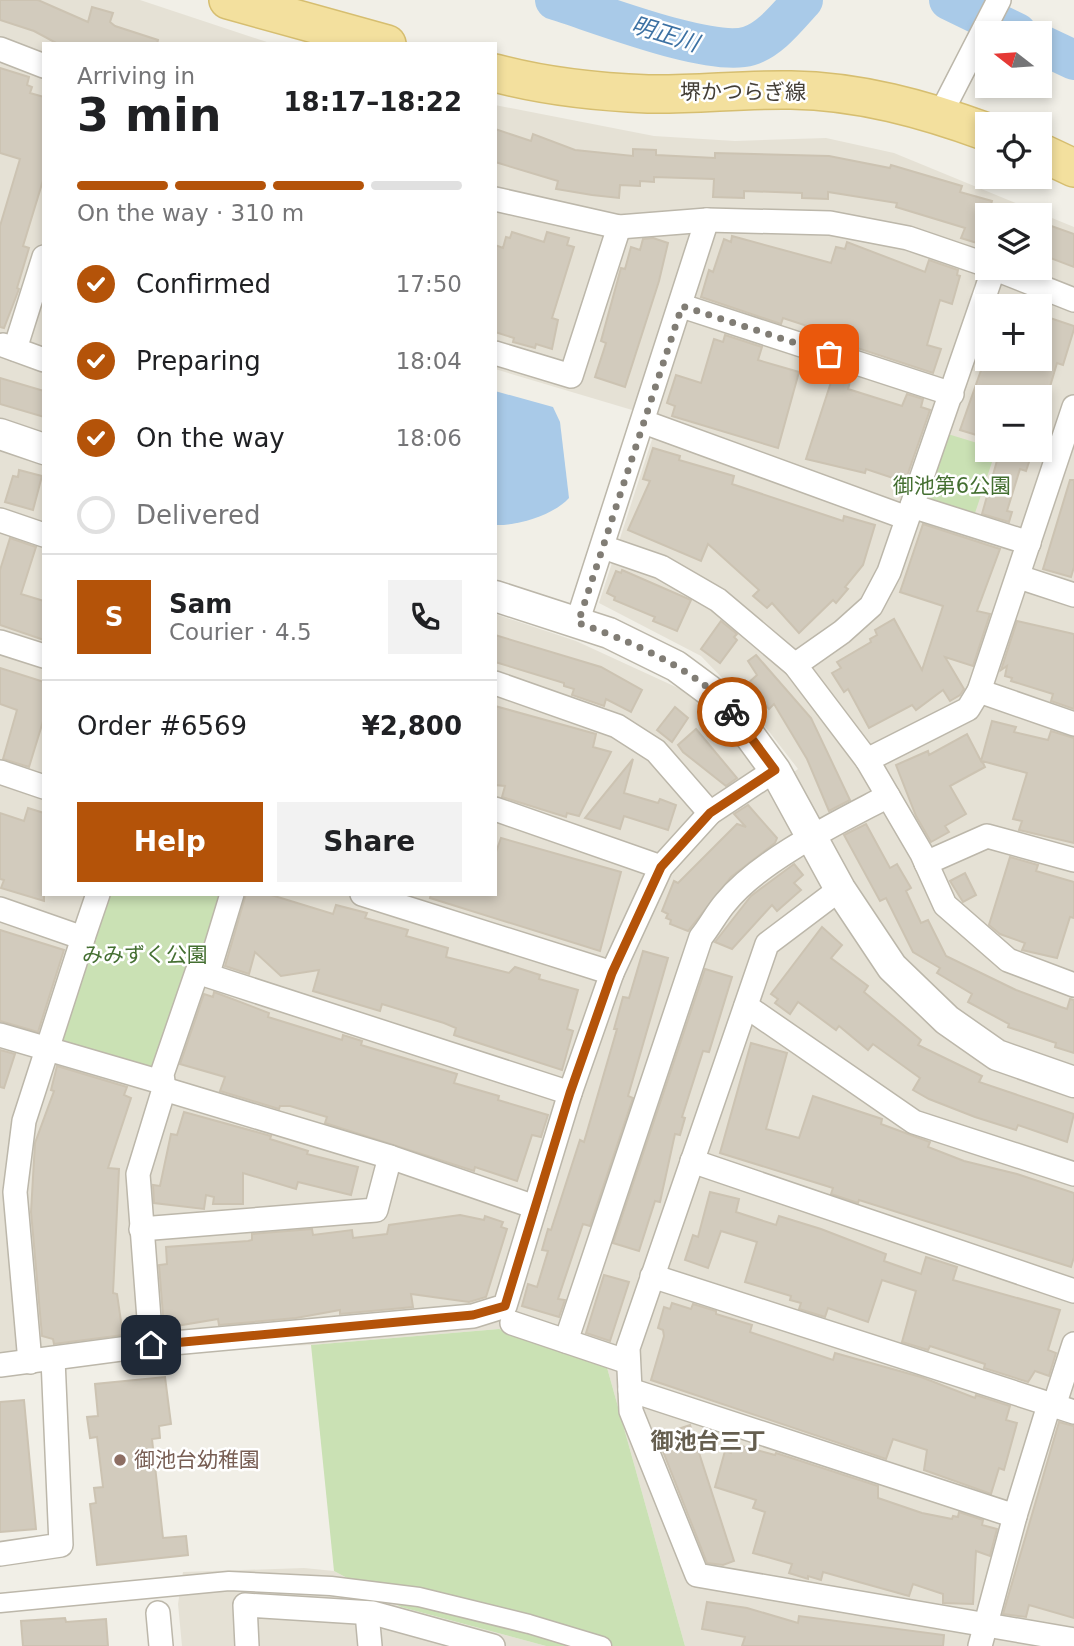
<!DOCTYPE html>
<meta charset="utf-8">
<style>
:root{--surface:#fff;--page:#f2f2f2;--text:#202124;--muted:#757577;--line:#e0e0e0;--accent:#b45309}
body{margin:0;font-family:"DejaVu Sans","Noto Sans JP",sans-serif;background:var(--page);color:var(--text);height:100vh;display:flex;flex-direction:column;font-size:26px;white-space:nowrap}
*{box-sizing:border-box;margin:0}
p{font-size:23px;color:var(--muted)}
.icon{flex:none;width:38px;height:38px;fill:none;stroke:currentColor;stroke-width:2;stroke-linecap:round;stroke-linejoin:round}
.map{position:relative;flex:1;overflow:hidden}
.sheet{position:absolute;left:42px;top:42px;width:455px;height:854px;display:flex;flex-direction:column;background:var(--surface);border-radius:0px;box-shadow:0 4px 10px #0003}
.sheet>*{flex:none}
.needle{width:46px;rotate:287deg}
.buttons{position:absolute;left:975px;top:21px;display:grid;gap:14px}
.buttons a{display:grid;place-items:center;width:77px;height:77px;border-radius:0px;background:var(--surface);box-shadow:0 4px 10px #0003;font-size:35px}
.pin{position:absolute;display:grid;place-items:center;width:60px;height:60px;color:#fff;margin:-30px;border-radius:14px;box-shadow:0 4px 10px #0006}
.courier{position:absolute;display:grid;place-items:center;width:70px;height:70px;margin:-35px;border:5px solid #b45309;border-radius:50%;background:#fff;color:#222;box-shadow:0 2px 9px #0007}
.head em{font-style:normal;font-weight:800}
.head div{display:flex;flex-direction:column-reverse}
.head{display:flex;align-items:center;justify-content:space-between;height:119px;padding:0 35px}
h1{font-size:46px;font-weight:800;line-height:52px}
.bar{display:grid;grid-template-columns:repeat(4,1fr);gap:10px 7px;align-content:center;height:84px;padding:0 35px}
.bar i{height:9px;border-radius:5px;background:var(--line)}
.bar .selected{background:var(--accent)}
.bar p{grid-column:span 4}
.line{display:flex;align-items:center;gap:18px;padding:0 35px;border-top:2px solid var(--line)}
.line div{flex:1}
.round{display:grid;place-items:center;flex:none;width:74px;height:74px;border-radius:0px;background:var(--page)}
ol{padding:0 35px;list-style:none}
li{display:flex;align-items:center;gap:21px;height:77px}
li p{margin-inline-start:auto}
li .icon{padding:7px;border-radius:50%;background:var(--accent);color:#fff;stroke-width:4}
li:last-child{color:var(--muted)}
li i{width:38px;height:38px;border:4px solid var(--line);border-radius:50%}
.primary-button{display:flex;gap:14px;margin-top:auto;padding:14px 35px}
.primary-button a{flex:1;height:80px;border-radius:0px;background:var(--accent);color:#fff;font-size:28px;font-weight:800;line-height:80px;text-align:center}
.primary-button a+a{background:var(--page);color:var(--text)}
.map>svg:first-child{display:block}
.residential{fill:#e5e1d5;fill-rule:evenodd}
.green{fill:#cae1b4}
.water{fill:#a9cae8}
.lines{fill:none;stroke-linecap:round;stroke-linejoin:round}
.river{stroke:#a9cae8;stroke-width:40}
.building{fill:#d2cbbd;stroke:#ccc3b2;stroke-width:2}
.pedestrian-casing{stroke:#bcb7aa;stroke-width:21}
.minor-casing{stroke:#bcb7aa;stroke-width:26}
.tertiary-casing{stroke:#bcb7aa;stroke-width:33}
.primary-casing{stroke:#d6be70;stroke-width:40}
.pedestrian{stroke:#fff;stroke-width:18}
.minor{stroke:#fff;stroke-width:23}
.tertiary{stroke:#fff;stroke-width:30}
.primary{stroke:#f3e09e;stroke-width:37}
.done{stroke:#817d75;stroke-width:7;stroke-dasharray:0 12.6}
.route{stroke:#b45309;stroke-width:9}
.education-dot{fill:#8d6e63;stroke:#fff;stroke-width:2.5}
.labels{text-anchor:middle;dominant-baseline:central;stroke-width:5;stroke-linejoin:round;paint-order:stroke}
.street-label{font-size:21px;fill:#443f37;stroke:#fff}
.park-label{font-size:21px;fill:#446f31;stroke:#fff}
.education-label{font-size:21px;fill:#785e54;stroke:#fff;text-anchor:start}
.water-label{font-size:23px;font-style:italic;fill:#3c71a3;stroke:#fff}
.neighbourhood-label{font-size:23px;font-weight:bold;fill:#655e4f;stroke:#fff}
</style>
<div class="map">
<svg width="1074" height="1646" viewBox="0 0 1074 1646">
<rect width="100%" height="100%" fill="#f1efe7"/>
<g class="residential">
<path d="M0,0h140l133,44h-229v389l-44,-14z"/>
<path d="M495,105l159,31 81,5 91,-3 68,15 180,74v1419h-389l-79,-282 -107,-35 -188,16 -144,5 -167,23v-927l44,15v433h451v-280l81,27 113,52 66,66 15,30 28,-20 -48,-62 -49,-51 -102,-53 60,-185 -164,-49zM987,215h53v53h-53zM987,306h53v53h-53zM987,397h53v53h-53z"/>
<path d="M304,1568l30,3 67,36 145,39h-364l-4,-42 5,-32z"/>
</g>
<g class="green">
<path d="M938,431l49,15v4h9l-25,75 -59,-19z"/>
<path d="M109,894h114l-61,180 -103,-34z"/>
<path d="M499,1329l107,35 79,282h-139l-145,-39 -67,-36 -23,-226z"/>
</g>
<path class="water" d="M495,391l58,16 7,15 9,76c-15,17 -52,28 -74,27z"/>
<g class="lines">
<g class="river">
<path d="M555,0c42,13 156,58 194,46 22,-7 39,-30 54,-46"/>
<path d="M949,0l68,33"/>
<path d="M1040,44l34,16"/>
</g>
</g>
<g class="building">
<path d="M0,0h38l50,22 4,-15 21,6 -3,9 5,4 43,14 -1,4h-99l-24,-13 -34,-11z"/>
<path d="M0,68l29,9 -2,8 5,2 -2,6 14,4v80l-21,69 6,2 -12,40 2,1 -15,39 -4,-1v-101l20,-67 -20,-6z"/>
<path d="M495,129l36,12 2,-7 42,16 58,6v-7l23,1v5l59,3v-5l114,3 61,12 1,-3 71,21 -2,6 32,9 -12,43 -19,-6 4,-10 -69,-21 1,-4 -69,-11v7l-26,-1v-5l-58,-2v7l-31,-1 1,-18 -60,-2v5l-14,-1v5l-20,-1 -1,13 -27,-3 -36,-6 2,-8 -63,-19z"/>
<path d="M1040,222l34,12v33l-34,-13z"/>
<path d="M512,232l32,10 3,-10 22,6 -2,7 7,2 -22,71 6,2 -6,29 -16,-5 -1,4 -22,-6 1,-4 -19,-6v-87l8,3 3,-11 4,1z"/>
<path d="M732,236l99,27 5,-16 9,2 2,-7 78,30 4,-12 29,10 -1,5 3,1 -8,28 -12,-4 -13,45 14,4 -8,24 -85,-28 2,-5 -67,-22 -2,6 -80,-27 8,-27 4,2 11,-33 7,3z"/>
<path d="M653,238l15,5 -9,38 -34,106 -30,-10 11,-34 -5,-2 20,-73 4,1 6,-22 9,3 3,-11z"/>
<path d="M1050,318l24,8v3l-11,36 -6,-2 -10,34h-60v25l-4,15 -23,-7 25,-71h55z"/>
<path d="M725,335l37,12 -4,13 41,12 -21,76 -106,-32 3,-10 -8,-3 9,-28 25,8 13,-44 9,3z"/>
<path d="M833,376l17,6 -2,7 54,17 5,-12 16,5 -2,8 9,3 -25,72 -39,-13 -1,4 -59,-14z"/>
<path d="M0,378l44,13v26l-44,-13z"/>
<path d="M653,448l27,8 -1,4 55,16 -2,8 111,37 1,-5 31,9 -12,40 -18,22 3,2 -12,14 -3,-3 -34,33 -27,-30 -5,5 -14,-12 6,-6 -51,-46 -7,17 -73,-31 22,-49 -7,-2z"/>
<path d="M1000,450h33l-7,21 -6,-2 -13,42 5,1 -3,10 -27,-8z"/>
<path d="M19,470l23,6 -9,34 -28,-8 8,-26 5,1z"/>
<path d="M1070,480h4v87l-3,10 -28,-8z"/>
<path d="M923,524l77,25 -23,62 13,3 -17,52 -28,-9 19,32 -4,6 -10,6 -7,-11 -27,20 -4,-5 -43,23 -21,-39 -4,3 -12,-19 9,-5 -4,-6 34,-20 -1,-3 7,-4 -2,-5 19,-11 28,51 21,-64 -43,-14z"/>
<path d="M10,538l26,9 -15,47 23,7v39l-44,-15v-55z"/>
<path d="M622,570l69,30 -14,31 -24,-10 2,-4 -41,-17 1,-3 -8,-4 9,-22 5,2z"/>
<path d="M721,621l16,13 -3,3 3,3 -17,23 -19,-14z"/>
<path d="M1017,621l57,13v75l-23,-8 2,-7 -42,-13 1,-3 -7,-2 2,-10 -6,4z"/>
<path d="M495,635l106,32 41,23 -11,22 -25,-13 -2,7 -32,-11 2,-6 -10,-3v-3l-69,-21z"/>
<path d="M756,655l55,63 39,82 -21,11 -22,-52 -33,-55 -5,5 -22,-25 10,-9 -9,-14z"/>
<path d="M0,668l44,14v36l-15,49 -26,-8 14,-49 -17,-6z"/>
<path d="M495,706l101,28 -3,13 18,5 -32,64 -12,-3 -1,4 -64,-20 3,-11 -10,-1z"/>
<path d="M675,707l13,11 -16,24 -15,-12z"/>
<path d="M992,721l24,6 -2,5 34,8 3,-9 23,7v105l-55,-13 3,-9 -9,-2 14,-46 -45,-12 3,6 -35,19 16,28 -21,12 4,6 -18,10 -15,-26 -20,-51 32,-14 1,4 38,-21 14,27z"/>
<path d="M696,729l41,49 -11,8 -43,-34 -5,-7z"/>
<path d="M633,759l-9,34 34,10 2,-4 16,6 -8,25 -44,-14 -4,13 -35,-11z"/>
<path d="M748,805l29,33 -2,5 -44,34 -43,54 -18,-7 1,-4 -5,-2 2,-4 -6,-3 12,-30 4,2 59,-59 9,3 -12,-13z"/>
<path d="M28,808l16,5v88l-43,-13 3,-8 -4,-1v-66l24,8z"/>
<path d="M866,824l24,44 7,-4 14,24 -5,3 15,32 7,-3 18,36 70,34 45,17 6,2 3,-10 4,1v53l-19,-6 1,-4 -48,-16 1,-3 -41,-22 4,-8 -35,-21 3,-5 -27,-16 -27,-54 -6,3 -36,-66z"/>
<path d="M501,838l120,34 -21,79 -170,-53 1,-4h64v-39z"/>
<path d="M1010,857l28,8 -2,6 38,11v36l-4,-1 -13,41 -35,-8 3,-7 -25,-9 -11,-9z"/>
<path d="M794,864l9,11 -9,8 7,7 -24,21 -5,-6 -40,44 -17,-7 36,-46z"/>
<path d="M965,873l11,22 -13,7 -13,-21z"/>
<path d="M246,894h22l65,20 3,-9 31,8 -2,5 43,12 -2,6 42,12 -2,9 63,16 6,-6 25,8 -1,4 39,11 -11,39 6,2 -11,39 -108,-35 2,-7 -12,-5 -62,-19 -2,7 -67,-20 6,-21 -38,6 -26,-24 -6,22 -24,-8z"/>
<path d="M822,927l20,18 -11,13 37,28 -4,6 57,48 -3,5 64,31 -3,6 95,32 -7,28 -49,-17 -2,5 -41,-13 -46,-18 -16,-9 7,-12 -47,-34 -5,6 -29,-24 -3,4 -38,-28 -8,12 -15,-11 3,-4 -7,-5z"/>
<path d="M0,930l64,20 -26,82 -38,-11z"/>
<path d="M643,951l25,7 -40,138 5,2 -43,128 -7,-2 -25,75 7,1 -6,17 -37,-11 6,-22 9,3 11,-36 -6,-1 6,-21 3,1 29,-90 4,2 33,-113h-3l9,-32 6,1z"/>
<path d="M705,969l27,8 -23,75 -6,-1 -21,66 3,1 -5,17 -5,-1 -15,68 -5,-1 -16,50 -26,-8z"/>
<path d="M214,992l55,21 -1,4 74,23 1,-5 19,6 -1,4 96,29 -3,9 45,13 -1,4 50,15 -7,22 -9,-2 -15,46 -42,-14 -1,4 -149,-48 2,-6 -37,-11h-10l-1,3 -59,-18 5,-14 -45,-13 24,-70 9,3z"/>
<path d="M751,1043l36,10 -21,76 33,9 14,-42 69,23 -1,5 49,18 -2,5 36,14 53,13 57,19v64l-3,10 -212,-67 -1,3 -27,-9 2,-6 -113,-35z"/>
<path d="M0,1050l15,4 -11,34 -4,-1z"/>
<path d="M57,1066l70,21 -3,8 7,3 -23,70 11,1 -6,124 4,1 6,41 -69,9 -1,-5 -11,-3 -11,-124 4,-69 19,-52 -3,-1z"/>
<path d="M184,1112l87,24 -1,3 38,12 -1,3 51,13 -7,28 -53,-13 -2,7 -53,-16v31h-30l1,-7 -8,-2 -2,14 -50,-6 -1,-18 7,1 11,-52 6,1z"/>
<path d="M710,1192l29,7 -3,13 40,13 3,-9 42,13 65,25 -2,7 37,13 5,-17 31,10 -4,13 107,30 -12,40 8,3 -7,23 -14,-5 -7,11 -44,-14 1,-4 -55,-18 -2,4 -26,-8 14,-51 -34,-11 -14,42 -40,-14 -3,9 -26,-8 2,-6 -11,-3 1,-4 -46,-14 12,-40 -36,-11 -13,37 -23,-8 8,-25 5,2z"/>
<path d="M460,1215l24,5 1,-4 18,6 -2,5 6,2 -21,68 -17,5 -58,-8 2,13 -73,7v-4l-44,8 -77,7 -1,-6 -54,9 -5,-63 8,-1 -1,-17 82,-6 4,-1v-6l60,-5 1,6 39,-5 1,8 34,-4 2,-9z"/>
<path d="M604,1275l25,7 -19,59 -24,-8z"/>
<path d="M672,1303l19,6 2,-5 23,7v3l36,11 -2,7 83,28 2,-7 86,24 54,21 1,-3 34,11 -4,14 11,3 -13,47 -5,-2 -8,26 -67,-24 3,-20 -34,-11 -7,20 -235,-79 13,-44 -1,-6 -5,-2 6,-21 6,2z"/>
<path d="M165,1377l6,47 -12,2 1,12 -8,1 11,99 23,-2 2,19 -91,10 -7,-61 6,-1 -2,-15 9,-1 -6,-50 -7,1 -3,-21 11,-1 -3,-32z"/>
<path d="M24,1400l12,129 -36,3v-130z"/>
<path d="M1059,1422l15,4v192l-45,-13 -3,12 -23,-3z"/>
<path d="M690,1425l44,136 -11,4 -16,-2 -50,-127z"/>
<path d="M734,1444l41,11 1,-2 102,33v12l44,15 30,6 1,-3 5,1 1,-5 24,8 -1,5 15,4 -7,27 -14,-5 -3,53 -30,-1v-9l-30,-10 -4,12 -86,-24 -2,8 -13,-4v3l-19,-6 3,-9 -39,-11 12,-41 -12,-4 3,-8 -41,-13 10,-36 6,2z"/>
<path d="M707,1602l40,6 51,15 1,-7 145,19 -1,11h-201l3,-9 -43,-8z"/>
<path d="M65,1618l1,4 40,-3 2,27h-85l-2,-25z"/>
</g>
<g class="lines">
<defs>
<path id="pedestrian" d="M0,1603l229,-22 102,5 88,11 110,27 73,22"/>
<g id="minor">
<path d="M0,49l44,17"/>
<path d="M940,115l59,-115"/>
<path d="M495,199l124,28 88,-7 123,3 78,15 79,27"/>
<path d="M993,268l81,32"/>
<path d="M682,306l270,88"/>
<path d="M3,345l41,15"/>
<path d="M15,349l29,-92"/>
<path d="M495,353l76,23 48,-149"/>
<path d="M644,422l263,96"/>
<path d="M912,506l117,37"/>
<path d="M0,520l44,15"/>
<path d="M603,547l58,20 57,33 77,65 72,95 55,94 23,51 63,55 66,25"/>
<path d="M1019,577l55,18"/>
<path d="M577,623l130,-403"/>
<path d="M0,642l44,14"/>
<path d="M795,665l47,-33 29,-26 18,-34 105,-304"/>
<path d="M495,683l122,43 39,25 54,62"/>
<path d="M979,691l95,33"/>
<path d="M867,760l101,-51 11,-18 95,-284"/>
<path d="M0,772l44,15"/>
<path d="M495,809l166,58"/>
<path d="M926,863l61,-27 87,24"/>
<path d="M840,889l-73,55 -139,404 3,63 66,164 377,65"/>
<path d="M362,894l250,79"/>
<path d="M0,909l83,29 15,-44"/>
<path d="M208,973l24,-79"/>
<path d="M746,1006l168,116 160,52"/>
<path d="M0,1035l161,47"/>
<path d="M164,1089l226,68 145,50"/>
<path d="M692,1161l382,130"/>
<path d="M141,1229l235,-19 14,-53"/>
<path d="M652,1276l422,136"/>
<path d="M512,1323l116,39"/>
<path d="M566,1341l135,-404c9,-11 16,-25 25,-35 35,-43 113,-80 162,-106"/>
<path d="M151,1345l-13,-171 26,-85 -2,-15 35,-102 373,121"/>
<path d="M30,1362l-15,-170 9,-71 59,-183"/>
<path d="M0,1365l151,-20 322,-29 32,-10 65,-213 42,-120 49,-106 49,-54 65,-43"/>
<path d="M630,1390l385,126 34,-111"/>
<path d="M1054,1406l20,-62"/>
<path d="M0,1554l61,-9 -8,-186"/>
<path d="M158,1613l3,33"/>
<path d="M367,1613l3,33"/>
<path d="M247,1646l-2,-41 128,8 120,33"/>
<path d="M980,1646l35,-130"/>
</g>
<g id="tertiary">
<path d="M0,434l44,15"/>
<path d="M495,596l114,37 67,33 50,37 49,67 65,119 52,78 55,53 50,35 77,27"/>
</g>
<g id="primary">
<path d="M228,0l159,44"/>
<path d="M495,73c48,13 103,19 153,21 47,1 95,-5 143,-4 68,1 133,19 196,42"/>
<path d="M1040,152l34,16"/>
</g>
</defs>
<use href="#pedestrian" class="pedestrian-casing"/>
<use href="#minor" class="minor-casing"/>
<use href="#tertiary" class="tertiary-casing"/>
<use href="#primary" class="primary-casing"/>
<use href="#pedestrian" class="pedestrian"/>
<use href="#minor" class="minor"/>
<use href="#tertiary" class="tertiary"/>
<use href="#primary" class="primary"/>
</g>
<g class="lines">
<path class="done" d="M732,712c-29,-40 -108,-74 -154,-89l104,-317 147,48"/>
<path class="route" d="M151,1345l322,-30 32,-9 65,-213 42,-120 49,-106 49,-54 65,-43 -43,-58"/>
</g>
<circle class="education-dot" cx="120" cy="1460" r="7"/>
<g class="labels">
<g class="street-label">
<text x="743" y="92">堺かつらぎ線</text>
</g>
<g class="park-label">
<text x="952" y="486">御池第6公園</text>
<text x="145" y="955">みみずく公園</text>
</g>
<g class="education-label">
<text x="134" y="1460">御池台幼稚園</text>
</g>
<g class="water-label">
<text transform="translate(665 34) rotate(17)">明正川</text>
</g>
<g class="neighbourhood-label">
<text x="708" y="1441">御池台三丁</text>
</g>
</g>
</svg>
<div class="buttons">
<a><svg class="needle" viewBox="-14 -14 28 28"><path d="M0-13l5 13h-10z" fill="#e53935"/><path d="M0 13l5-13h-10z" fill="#757577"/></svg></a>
<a><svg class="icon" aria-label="locate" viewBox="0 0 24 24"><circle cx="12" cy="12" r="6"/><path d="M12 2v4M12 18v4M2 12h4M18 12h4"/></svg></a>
<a><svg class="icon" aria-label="layers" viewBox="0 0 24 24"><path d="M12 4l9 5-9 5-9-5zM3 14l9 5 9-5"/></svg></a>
<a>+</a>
<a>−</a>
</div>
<div class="pin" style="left:829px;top:354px;background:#ea580c"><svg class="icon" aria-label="bag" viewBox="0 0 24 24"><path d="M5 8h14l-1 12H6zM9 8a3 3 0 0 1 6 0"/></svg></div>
<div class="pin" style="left:151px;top:1345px;background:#1f2937"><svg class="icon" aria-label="home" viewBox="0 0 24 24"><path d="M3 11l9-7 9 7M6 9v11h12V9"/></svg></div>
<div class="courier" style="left:732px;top:712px"><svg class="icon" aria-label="bike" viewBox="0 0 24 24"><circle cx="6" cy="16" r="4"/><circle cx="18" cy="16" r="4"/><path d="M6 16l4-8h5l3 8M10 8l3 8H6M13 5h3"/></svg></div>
<section class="sheet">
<div class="head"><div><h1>3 min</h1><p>Arriving in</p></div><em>18:17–18:22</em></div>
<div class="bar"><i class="selected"></i><i class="selected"></i><i class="selected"></i><i></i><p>On the way · 310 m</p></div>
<ol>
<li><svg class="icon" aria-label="check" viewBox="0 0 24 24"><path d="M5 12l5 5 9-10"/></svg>Confirmed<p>17:50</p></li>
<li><svg class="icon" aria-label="check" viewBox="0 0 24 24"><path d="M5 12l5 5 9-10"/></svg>Preparing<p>18:04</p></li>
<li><svg class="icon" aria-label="check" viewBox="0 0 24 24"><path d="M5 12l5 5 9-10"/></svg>On the way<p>18:06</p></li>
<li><i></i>Delivered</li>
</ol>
<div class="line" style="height:126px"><b class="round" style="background:var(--accent);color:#fff">S</b><div><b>Sam</b><p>Courier · 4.5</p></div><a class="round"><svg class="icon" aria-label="phone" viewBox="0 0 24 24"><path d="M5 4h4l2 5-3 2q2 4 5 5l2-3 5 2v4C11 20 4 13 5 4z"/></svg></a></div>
<div class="line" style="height:91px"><div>Order #6569</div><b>¥2,800</b></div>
<div class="primary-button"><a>Help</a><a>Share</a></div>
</section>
</div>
